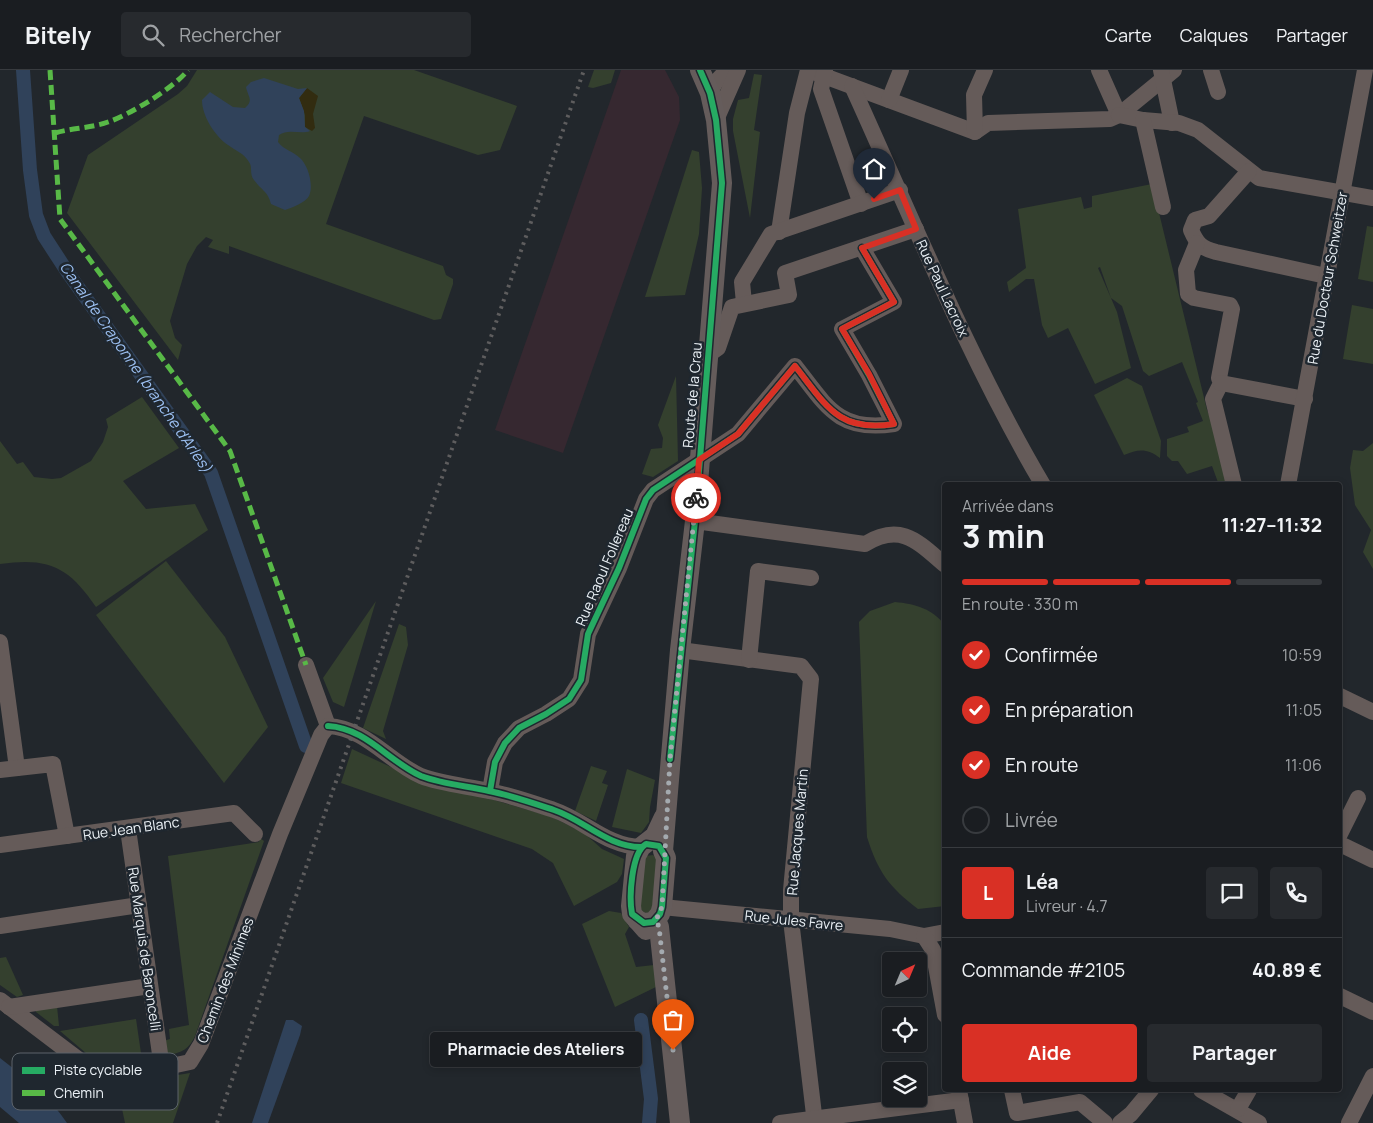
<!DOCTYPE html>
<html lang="fr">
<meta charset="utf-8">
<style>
:root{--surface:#1a1d21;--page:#272a2e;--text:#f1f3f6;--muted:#9fa2a5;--line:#383b3f;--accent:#d93025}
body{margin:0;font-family:Manrope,sans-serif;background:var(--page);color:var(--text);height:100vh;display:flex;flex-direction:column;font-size:19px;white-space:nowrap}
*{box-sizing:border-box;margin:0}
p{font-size:16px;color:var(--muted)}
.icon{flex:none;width:28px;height:28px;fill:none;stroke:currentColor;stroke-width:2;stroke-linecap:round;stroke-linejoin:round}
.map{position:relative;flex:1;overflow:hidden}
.sheet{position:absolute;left:942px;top:412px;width:400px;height:610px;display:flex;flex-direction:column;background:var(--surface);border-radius:5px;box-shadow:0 2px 8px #0003,0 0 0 1px var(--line)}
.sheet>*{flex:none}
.needle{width:32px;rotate:44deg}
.controls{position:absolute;left:882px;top:882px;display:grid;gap:10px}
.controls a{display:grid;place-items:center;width:45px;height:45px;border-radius:5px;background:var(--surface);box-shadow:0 2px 8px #0003,0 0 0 1px var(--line);font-size:25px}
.pin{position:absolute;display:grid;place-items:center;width:42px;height:42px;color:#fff;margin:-51px -21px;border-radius:50% 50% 50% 0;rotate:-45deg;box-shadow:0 0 5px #0007}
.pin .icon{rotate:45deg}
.courier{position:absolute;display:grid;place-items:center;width:50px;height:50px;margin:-25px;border:4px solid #d93025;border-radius:50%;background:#fff;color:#222;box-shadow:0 1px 6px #0007}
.bubble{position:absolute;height:35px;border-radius:5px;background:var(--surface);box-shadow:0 2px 8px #0003,0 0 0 1px var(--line);font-size:16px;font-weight:700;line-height:35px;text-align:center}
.headline em{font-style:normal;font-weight:700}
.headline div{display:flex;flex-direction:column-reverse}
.headline{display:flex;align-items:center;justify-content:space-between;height:85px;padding:0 20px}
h1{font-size:32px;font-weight:700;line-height:38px}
.bar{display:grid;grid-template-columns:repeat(4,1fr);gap:8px 5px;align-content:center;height:60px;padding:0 20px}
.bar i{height:6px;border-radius:4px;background:var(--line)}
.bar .on{background:var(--accent)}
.bar p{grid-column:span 4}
.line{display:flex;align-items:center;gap:12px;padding:0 20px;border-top:1px solid var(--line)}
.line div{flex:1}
.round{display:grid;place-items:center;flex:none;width:52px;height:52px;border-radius:5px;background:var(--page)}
ol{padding:0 20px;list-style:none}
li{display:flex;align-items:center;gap:15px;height:55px}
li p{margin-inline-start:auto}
li .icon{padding:5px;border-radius:50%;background:var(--accent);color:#fff;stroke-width:4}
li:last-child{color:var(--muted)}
li i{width:28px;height:28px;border:2px solid var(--line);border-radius:50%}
.button{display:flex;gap:10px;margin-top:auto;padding:10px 20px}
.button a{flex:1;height:58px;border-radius:5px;background:var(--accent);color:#fff;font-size:20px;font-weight:700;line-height:58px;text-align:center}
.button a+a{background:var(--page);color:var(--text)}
header{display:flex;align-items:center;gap:30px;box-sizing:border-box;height:70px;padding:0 25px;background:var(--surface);border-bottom:1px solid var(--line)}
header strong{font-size:24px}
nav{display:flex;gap:28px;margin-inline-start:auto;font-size:18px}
.search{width:350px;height:45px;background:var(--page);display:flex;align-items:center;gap:12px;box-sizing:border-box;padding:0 18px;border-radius:5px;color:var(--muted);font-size:19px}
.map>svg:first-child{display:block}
.commercial{fill:#362830}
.green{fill:#34402e}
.sand{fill:#322c10}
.water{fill:#30425a}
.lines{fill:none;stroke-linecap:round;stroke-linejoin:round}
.canal{stroke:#30425a;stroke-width:14}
.minor{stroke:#655b59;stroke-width:16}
.major{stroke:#655c5b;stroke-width:20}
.rail{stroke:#5e5d5e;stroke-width:4;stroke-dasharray:2.5 5;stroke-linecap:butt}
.quiet{stroke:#58b947;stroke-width:5;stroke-dasharray:10 5;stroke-linecap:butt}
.cycleway-casing{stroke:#1f272f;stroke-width:9}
.cycleway{stroke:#26ab63;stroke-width:6}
.done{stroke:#a4aaaf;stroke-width:5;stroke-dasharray:0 9}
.route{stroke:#d93025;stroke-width:6}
.labels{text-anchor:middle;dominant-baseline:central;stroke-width:5;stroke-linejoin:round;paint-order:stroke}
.street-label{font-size:14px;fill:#eaf0f5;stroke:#1f272f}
.water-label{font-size:15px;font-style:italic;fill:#9cc0f2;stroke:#1f272f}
.key{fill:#1f272f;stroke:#5c636a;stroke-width:1}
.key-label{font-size:14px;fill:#eaf0f5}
</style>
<header>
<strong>Bitely</strong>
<div class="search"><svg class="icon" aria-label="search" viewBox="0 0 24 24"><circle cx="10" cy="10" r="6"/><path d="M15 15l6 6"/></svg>Rechercher</div>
<nav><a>Carte</a><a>Calques</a><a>Partager</a></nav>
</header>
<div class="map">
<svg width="1373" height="1053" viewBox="0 0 1373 1053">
<rect width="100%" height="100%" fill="#22272c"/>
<path class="commercial" d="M621,0h44l14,27 1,23 -117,333 -68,-23z"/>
<g class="green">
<path d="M197,0h217l103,36 -17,44 -22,5 -114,-39 -38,108 117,42 3,9 7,4v5l-12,35 -7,1 -205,-74v8l-21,-7 5,-7 -7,-3 -9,9 -10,18 -17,57 5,17 7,7 -4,15 -111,-147 21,-58 90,-61 9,-8z"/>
<path d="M594,0h21l-4,13 -18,5 -5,-1z"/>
<path d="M754,4l8,1 -8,55 6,2 -10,86 -17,-87v-12l5,-19 11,-2z"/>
<path d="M692,80l7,2 3,36 -3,46 -14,61 -40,2z"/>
<path d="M1152,114l55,226 8,17 12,58h-8l-7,-19 -25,8 -9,-13h-6l-5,-5v-17l22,-7 -2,-5 16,-6 -7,-18 2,-1 -16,-40 -33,14 -6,-5 -21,-65 -11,-8 -11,-31 -2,1 19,44 14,56 -36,16 -27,-56 -20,10 -6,-13 -8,-46h-8l-17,13 -2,-10 19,-14 -8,-59 63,-12 3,12 8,-2v-11z"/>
<path d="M1367,156l6,1v55l-15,-3z"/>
<path d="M1352,235l21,4v55l-30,-5z"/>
<path d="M676,306l2,85 -25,16 -11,-3 9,-25 11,-1 1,-10 -5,-13z"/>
<path d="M1127,308l15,8 19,55 -1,17c-13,-10 -22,-9 -36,-3l-30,-60z"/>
<path d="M142,327l37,51 -56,33 23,28 49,-5 13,26 -112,77c-27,-40 -47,-50 -96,-43v-123l17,23 6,-2 11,15 18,2 9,-1 30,-17 12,-19 5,-15 -2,-8z"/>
<path d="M1373,373v126l-10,-17 8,-22 -16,-25 -5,-37 3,-18 10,1z"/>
<path d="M166,491l59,76 43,90 -44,56 -128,-168z"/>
<path d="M376,531l-32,106 -11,-5 -10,-24z"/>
<path d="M895,532c20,2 36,6 50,23v281l-27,3c-29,-22 -40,-37 -51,-72l-8,-215 11,-11z"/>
<path d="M399,554l7,3 2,18 -25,86 3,8 -23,-11z"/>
<path d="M352,679l54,25 146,43 32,16 18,16 22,10 -2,15 -5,8 -43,24 -21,-43 -21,-14 -191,-66z"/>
<path d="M591,696l16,5 -5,12 6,2 -12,36 -21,-10z"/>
<path d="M627,699l28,11 -5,27 -1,15 -8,11 -29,-6z"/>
<path d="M260,768l4,3 -69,195c-7,15 -15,17 -31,20l-1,-15 7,-2 -1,-10 20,-4 -21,-169 91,-14z"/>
<path d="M653,785l4,3 -4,52 -4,3 -9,-1 1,-51 5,-5z"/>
<path d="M609,841l12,2 8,14 -4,7 11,33 18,-2 4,21 -43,21 -33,-83z"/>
<path d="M6,887l17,38 -6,2 -17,-12v-27z"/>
<path d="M57,936l2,20h-5l-18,-14 -1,-3z"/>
<path d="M136,949l6,41 -42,5 -40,-34z"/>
<path d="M190,1003l-17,50h-48l-8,-38z"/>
</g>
<path class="sand" d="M307,18l11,8 -5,18 2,14 -3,3 -7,-4v-12l-6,-17z"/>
<g class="water">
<path d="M264,8l34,11 9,-1 -8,10 5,13 1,16 5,4c-10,4 -21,-3 -31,4l-1,7c6,8 15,9 22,16 8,7 14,27 9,38 -3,6 -17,12 -24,14l-14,-6c-3,-13 -10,-14 -17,-24 -5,-6 -1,-13 -5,-18 -5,-9 -13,-11 -21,-17 -13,-9 -26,-29 -26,-45l8,-8 23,15 12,1c9,-8 3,-11 1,-21l5,-5z"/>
<path d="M286,950h7l9,6 -2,9 -32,88h-16z"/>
<path d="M0,988c26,20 48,37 67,65h-48l-19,-16z"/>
</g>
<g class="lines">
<g class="canal">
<path d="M23,0l7,100 6,45 8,21 24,37 143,200 95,273"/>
<path d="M641,950l10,79 -2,24"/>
</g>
<g class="minor">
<path d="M808,0l167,62 13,-9 122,-4 9,-4 55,-45"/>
<path d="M825,0l-4,19 40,115"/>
<path d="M1099,0l20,45"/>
<path d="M1161,0l11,53"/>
<path d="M1211,0l7,22"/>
<path d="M852,16c61,134 116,272 191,399"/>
<path d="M710,23l5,-10 12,-13"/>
<path d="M889,30l12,-30"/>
<path d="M1119,45l24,5 36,3 19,7 61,48 114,20"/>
<path d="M716,50l22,-50"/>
<path d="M1143,50l20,87"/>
<path d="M975,62l-1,-37 11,-25"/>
<path d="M1249,101l-40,45 -14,4 -4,10c6,14 10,18 25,22l110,24"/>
<path d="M779,162l18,-119 11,-43"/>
<path d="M1197,173l-11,27 2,24 6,4 36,7 2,4 -13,69 2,5 -8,16 21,86"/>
<path d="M744,233l-2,-21 29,-48 129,-44"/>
<path d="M708,285l10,-7 14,-41 57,-12 -4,-22 131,-44"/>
<path d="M1221,313l84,16"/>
<path d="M1288,415l77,-415"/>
<path d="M695,451l170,23c36,-22 53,-2 80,21"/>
<path d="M0,572l17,126"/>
<path d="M680,580l121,16 10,13 -20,211v30l24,203"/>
<path d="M749,590l9,-89 53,7"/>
<path d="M306,595l22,61"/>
<path d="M1340,626l33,16"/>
<path d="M328,656c38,2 61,36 93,50 21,8 46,10 68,15 21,4 44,12 65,19 30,10 54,37 87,37"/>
<path d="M0,700l53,-6 14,72"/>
<path d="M490,721l5,-29 10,-19 14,-15 27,-14 23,-15 12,-19 7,-46 31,-66 27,-69 7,-9 85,-56 57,-68c31,39 43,67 99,58l-25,-49 -27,-46 52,-27 -32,-54"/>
<path d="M128,759l34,239"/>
<path d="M1340,764l18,-36"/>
<path d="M1340,774l33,16"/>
<path d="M0,775l234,-32 21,21"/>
<path d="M662,837l228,22 34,7 21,-4"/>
<path d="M0,856l139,-21"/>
<path d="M924,866l9,14 12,65"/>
<path d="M1340,926l33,16"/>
<path d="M0,930l99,75 63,-7 28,-6 11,-18 79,-210 41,-99 7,-9"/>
<path d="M9,937l141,-21"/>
<path d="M959,1020l6,33"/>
<path d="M1012,1020l5,23 63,-11 25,21"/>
<path d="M1201,1020l58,33"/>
<path d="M1238,1039l11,-19"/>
<path d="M780,1053l181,-23"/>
<path d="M1120,1053l11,-9 20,-24"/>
<path d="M1349,1053l24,-47"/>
</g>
<g class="major">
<path d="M637,850l7,3 9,-1 7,-8 2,-7 4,-49 -3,-7 17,-201 15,-129 27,-338 -6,-63 -6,-27 -10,-23"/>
<path d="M656,850l3,7 21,196"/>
<path d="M646,860l-14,-16 -1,-8 5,-50 5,-9 14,-11 9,-19"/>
</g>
<path class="rail" d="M217,1053l367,-1053"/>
<g class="quiet">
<path d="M50,0l10,149 170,232 76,214"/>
<path d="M55,63c17,-5 36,-5 53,-11 21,-7 66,-34 80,-52"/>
</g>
<defs>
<g id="cycleway">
<path d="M328,656c38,2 61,36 93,50 21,8 46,10 68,15 21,4 44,12 65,19 30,10 54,37 87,37"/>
<path d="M670,689l25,-238 27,-338 -6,-63 -6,-27 -10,-23"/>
<path d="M490,721l5,-29 10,-19 14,-15 27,-14 23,-15 12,-19 7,-46 31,-66 27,-69 7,-9 85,-56 57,-68c31,39 43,67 99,58l-25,-49 -27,-46 52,-27 -32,-54"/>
<path d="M646,774l13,2 7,12 -4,49 -2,7 -7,8 -9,1 -12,-9c-3,-16 -1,-61 14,-70z"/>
</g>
</defs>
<use href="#cycleway" class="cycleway-casing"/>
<use href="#cycleway" class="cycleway"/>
</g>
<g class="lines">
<path class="done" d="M673,980l-14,-123 -3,-7 6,-13 8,-148 26,-261"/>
<path class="route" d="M696,428l3,-38 39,-26 57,-68c31,39 43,67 99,58l-25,-50 -27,-45 52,-27 -32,-54 54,-19 -16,-39 -26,9"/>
</g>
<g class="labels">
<g class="street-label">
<text transform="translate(1327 208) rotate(-80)">Rue du Docteur Schweitzer</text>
<text transform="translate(943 218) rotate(65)">Rue Paul Lacroix</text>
<text transform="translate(692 325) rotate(-85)">Route de la Crau</text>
<text transform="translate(604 497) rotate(-67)">Rue Raoul Follereau</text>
<text transform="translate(131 758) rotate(-8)">Rue Jean Blanc</text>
<text transform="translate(797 762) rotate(-85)">Rue Jacques Martin</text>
<text transform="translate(794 850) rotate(6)">Rue Jules Favre</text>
<text transform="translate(145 879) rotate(82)">Rue Marquis de Baroncelli</text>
<text transform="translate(225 910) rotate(-69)">Chemin des Minimes</text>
</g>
<g class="water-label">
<text transform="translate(136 297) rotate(55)">Canal de Craponne (branche d'Arles)</text>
</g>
</g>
<rect x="12" y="983" width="166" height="57" rx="8" class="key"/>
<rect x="22" y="997" width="23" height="7" fill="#26ab63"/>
<rect x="22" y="1020" width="23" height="6" fill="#58b947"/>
<g class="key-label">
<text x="54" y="1005">Piste cyclable</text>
<text x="54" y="1028">Chemin</text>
</g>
</svg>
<div class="controls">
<a><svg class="needle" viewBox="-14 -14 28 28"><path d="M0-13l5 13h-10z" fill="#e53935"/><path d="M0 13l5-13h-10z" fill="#9fa2a5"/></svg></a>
<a><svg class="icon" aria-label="locate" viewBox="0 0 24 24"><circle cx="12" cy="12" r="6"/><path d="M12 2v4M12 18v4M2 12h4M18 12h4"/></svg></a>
<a><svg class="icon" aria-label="layers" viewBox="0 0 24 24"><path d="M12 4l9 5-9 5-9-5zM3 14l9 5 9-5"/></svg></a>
</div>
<div class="pin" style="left:673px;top:980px;background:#ea580c"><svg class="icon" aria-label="bag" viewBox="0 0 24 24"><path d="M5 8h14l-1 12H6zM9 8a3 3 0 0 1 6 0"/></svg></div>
<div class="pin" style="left:874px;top:129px;background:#1f2937"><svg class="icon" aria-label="home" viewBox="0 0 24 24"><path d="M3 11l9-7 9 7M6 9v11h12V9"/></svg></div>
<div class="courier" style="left:696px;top:428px"><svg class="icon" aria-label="bike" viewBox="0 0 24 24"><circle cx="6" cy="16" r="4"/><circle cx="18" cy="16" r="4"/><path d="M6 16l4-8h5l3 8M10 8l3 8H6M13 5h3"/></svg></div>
<div class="bubble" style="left:430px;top:962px;width:212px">Pharmacie des Ateliers</div>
<section class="sheet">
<div class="headline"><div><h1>3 min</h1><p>Arrivée dans</p></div><em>11:27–11:32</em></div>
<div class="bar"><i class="on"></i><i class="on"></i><i class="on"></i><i></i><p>En route · 330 m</p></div>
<ol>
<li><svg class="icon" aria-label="check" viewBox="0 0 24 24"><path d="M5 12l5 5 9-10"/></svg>Confirmée<p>10:59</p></li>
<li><svg class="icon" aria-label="check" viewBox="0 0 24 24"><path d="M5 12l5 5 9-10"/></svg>En préparation<p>11:05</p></li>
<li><svg class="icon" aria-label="check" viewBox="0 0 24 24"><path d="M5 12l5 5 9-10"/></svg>En route<p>11:06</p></li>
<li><i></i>Livrée</li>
</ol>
<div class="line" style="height:90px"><b class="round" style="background:var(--accent);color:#fff">L</b><div><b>Léa</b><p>Livreur · 4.7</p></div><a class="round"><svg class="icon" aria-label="chat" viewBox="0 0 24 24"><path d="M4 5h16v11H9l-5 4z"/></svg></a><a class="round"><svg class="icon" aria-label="phone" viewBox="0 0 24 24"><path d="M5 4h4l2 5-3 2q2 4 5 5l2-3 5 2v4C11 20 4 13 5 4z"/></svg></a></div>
<div class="line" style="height:65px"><div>Commande #2105</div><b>40.89 €</b></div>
<div class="button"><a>Aide</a><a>Partager</a></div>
</section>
</div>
